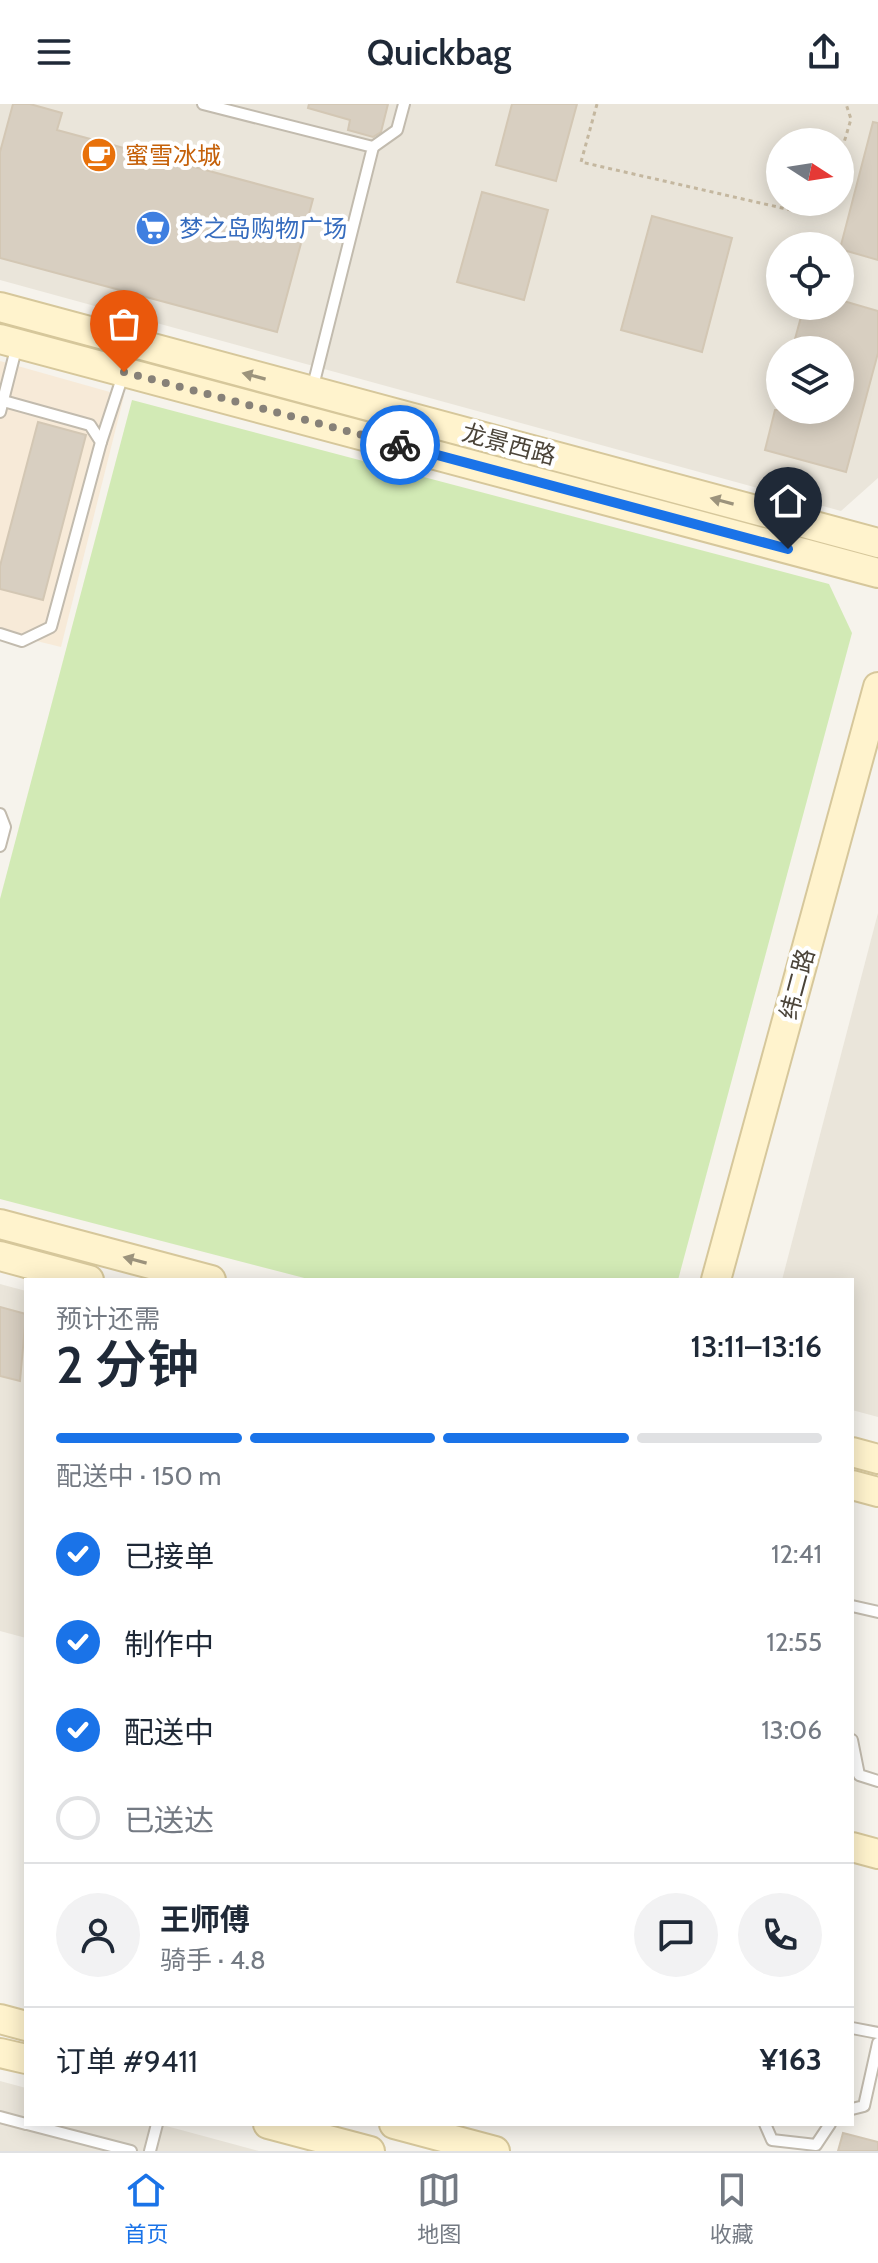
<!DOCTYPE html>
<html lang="zh">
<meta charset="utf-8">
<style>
:root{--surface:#fff;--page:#f2f2f3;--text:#1f2937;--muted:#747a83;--line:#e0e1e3;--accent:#1a73e8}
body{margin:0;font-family:Cabin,"Noto Sans SC",sans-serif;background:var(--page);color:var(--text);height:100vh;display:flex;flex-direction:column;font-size:30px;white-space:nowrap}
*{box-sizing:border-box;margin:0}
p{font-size:26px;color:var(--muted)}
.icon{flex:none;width:44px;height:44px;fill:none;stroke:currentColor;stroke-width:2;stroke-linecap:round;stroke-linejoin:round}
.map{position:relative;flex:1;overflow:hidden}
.details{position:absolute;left:24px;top:1174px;width:830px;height:848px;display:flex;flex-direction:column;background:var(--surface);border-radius:0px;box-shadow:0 4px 20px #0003}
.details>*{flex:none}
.needle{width:52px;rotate:102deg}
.tools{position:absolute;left:766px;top:24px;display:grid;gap:16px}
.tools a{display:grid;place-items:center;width:88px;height:88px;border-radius:50%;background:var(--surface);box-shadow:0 4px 20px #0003;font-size:40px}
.pin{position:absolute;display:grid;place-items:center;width:68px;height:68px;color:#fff;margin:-82px -34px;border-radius:50% 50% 50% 0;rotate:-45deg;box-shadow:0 0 8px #0007}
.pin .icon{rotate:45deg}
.courier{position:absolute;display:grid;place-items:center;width:80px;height:80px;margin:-40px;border:6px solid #1a73e8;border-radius:50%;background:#fff;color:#222;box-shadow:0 2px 10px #0007}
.headline em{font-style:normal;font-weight:600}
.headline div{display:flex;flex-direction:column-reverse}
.headline{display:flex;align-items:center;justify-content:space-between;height:136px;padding:0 32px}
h1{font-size:52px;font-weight:600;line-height:60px}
.bar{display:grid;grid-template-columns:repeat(4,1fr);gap:12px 8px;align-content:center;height:96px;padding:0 32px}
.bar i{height:10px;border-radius:6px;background:var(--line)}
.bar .selected{background:var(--accent)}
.bar p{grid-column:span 4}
.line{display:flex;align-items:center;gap:20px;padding:0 32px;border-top:2px solid var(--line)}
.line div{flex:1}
.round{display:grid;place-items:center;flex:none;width:84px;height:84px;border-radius:42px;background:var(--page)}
ol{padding:0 32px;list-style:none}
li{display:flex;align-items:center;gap:24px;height:88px}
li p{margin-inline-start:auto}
li .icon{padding:8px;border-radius:50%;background:var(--accent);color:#fff;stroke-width:4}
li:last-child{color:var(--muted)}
li i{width:44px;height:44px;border:4px solid var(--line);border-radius:50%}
header{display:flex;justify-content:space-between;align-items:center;height:104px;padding:0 32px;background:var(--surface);font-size:36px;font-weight:600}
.menu{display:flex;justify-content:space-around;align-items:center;height:112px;border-top:2px solid var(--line);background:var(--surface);font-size:22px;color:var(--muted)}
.menu a{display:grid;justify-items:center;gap:4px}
.menu .selected{color:var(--accent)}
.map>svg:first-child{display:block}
.residential{fill:#eae5da;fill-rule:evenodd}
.commercial{fill:#f7ead8}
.green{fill:#d2eab5}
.building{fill:#d8cfc1;stroke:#d3c7b4;stroke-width:2}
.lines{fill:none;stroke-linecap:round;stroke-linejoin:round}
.lane-casing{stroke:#c2bbae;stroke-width:14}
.secondary-casing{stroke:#d6c79b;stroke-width:32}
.path{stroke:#c4b79f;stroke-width:3;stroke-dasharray:4 4;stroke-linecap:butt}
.lane{stroke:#fff;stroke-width:10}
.secondary{stroke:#fff3cd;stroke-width:28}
.oneway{fill:#9c937c}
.done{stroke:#878178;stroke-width:8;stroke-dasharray:0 14.4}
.route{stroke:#1a73e8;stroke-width:10}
.labels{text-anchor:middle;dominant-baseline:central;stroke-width:8;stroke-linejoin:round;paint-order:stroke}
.food-label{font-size:24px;fill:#c56008;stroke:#fff;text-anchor:start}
.shop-label{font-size:24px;fill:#366cbe;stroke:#fff;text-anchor:start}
.street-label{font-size:24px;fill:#4b4439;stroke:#fff}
</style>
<header><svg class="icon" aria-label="menu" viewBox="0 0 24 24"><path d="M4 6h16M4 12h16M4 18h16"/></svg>Quickbag<svg class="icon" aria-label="share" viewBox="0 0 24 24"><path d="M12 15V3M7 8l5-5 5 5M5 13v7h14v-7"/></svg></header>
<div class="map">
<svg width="878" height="2047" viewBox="0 0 878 2047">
<rect width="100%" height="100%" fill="#f6f3ec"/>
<g class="residential">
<path d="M0,0h878v374l-37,33 -841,-231zM780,38h60v60h-60zM780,142h60v60h-60zM780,246h60v60h-60z"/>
<path d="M878,809v504l-26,-7v-130h-70z"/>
<path d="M0,1180l26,7v347l-26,-7z"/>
<path d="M0,1977l26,7v36h133l100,27h-259z"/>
</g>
<path class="commercial" d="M0,257l124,35 -63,251 -61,-15z"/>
<path class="green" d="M132,296l697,184 23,49 -174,647h-366l-312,-81v-300z"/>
<g class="building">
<path d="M13,0h17l32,9 -5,17 256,69 -36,133 -277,-74v-106z"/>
<path d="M309,0h79l-7,28 -8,5 -25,-7 2,-10 -42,-12z"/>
<path d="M512,0h65l-21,77 -60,-16z"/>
<path d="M873,18l5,1v137l-38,-11z"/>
<path d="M482,88l66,18 -24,90 -67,-18z"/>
<path d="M652,112l80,22 -30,114 -81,-22z"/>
<path d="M840,196l38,11v42l-32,119 -81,-22 10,-40h65v-60h-48l12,-44h36z"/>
<path d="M38,318l48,13 -43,165 -43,-11v-23z"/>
<path d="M0,1203l26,7 -6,67 -20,-5z"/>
<path d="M843,2029l35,9v9h-40z"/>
</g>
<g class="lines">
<defs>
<g id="lane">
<path d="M203,0l170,43 -61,243"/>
<path d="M373,43l24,-17 7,-26"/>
<path d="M0,296l90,25 11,17 -50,185 -29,14 -22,-7"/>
<path d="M0,308l17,-67"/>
<path d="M101,338l22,-67"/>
<path d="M0,710l5,13 -5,19"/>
<path d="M852,1502l26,6"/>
<path d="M852,1636l7,35 19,6"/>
<path d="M852,1924l26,5"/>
<path d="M852,2005l12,-3 14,-63"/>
<path d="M0,2013l26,7"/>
<path d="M27,2020l104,27"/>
<path d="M765,2020l7,16 44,5 14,-21"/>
<path d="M150,2047l7,-27"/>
</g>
<g id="secondary">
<path d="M0,203l878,236"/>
<path d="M0,235l878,234"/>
<path d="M0,1120l211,56"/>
<path d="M0,1152l89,24"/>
<path d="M716,1176l162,-593"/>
<path d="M852,1348l26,7"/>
<path d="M852,1381l26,7"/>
<path d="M852,1743l26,7"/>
<path d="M0,1915l26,7"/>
<path d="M0,1949l26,6"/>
<path d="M268,2020l102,27"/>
<path d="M394,2020l101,27"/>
</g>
</defs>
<use href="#lane" class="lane-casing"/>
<use href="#secondary" class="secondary-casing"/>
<g class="path">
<path d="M597,0l-16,58 223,51 9,-11"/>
<path d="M840,52l11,-37 -5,-15"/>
</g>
<use href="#lane" class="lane"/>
<use href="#secondary" class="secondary"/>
</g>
<defs><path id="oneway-solid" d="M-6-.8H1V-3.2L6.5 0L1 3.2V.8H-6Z" transform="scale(2)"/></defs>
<g class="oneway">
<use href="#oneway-solid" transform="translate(254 272) rotate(-165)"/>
<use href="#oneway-solid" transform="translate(722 397) rotate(-165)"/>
<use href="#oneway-solid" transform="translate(135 1156) rotate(-165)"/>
</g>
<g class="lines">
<path class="done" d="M124,268l276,73"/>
<path class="route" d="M400,341l388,104"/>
</g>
<defs>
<symbol id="cafe-disc" viewBox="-11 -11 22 22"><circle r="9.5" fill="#e8710a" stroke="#fff"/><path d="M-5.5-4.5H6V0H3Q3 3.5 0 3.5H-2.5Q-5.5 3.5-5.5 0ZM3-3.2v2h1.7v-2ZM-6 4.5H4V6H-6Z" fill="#fff"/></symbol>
<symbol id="supermarket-disc" viewBox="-11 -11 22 22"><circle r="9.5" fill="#3f7fe0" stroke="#fff"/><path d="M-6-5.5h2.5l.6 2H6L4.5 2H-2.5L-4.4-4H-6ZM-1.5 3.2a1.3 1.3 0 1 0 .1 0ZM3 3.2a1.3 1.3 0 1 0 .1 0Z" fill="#fff"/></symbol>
</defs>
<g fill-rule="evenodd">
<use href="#cafe-disc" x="79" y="31" width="40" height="40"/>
<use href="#supermarket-disc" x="133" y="104" width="40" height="40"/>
</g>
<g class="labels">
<g class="food-label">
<text x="125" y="51">蜜雪冰城</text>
</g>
<g class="shop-label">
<text x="179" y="124">梦之岛购物广场</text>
</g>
<g class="street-label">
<text transform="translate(509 340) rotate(15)">龙景西路</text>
<text transform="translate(797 880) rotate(-75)">纬二路</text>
</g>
</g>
</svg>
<div class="tools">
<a><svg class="needle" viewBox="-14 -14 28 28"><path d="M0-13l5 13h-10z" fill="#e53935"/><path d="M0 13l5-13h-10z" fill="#747a83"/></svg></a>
<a><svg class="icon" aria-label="locate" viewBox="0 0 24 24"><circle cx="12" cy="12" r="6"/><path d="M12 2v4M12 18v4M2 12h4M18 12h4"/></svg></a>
<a><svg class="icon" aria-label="layers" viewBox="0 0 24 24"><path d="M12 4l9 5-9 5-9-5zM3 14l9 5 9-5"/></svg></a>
</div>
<div class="pin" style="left:124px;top:268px;background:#ea580c"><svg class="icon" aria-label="bag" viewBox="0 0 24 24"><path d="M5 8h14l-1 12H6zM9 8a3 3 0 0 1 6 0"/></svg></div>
<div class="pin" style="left:788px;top:445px;background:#1f2937"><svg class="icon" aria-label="home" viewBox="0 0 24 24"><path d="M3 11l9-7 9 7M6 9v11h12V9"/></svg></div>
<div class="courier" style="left:400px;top:341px"><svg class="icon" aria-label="bike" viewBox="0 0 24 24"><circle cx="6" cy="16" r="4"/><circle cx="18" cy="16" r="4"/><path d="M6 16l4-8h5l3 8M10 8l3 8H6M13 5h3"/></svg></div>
<section class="details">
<div class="headline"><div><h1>2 分钟</h1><p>预计还需</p></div><em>13:11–13:16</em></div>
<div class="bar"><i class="selected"></i><i class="selected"></i><i class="selected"></i><i></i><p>配送中 · 150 m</p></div>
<ol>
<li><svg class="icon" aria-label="check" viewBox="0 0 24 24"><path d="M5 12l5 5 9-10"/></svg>已接单<p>12:41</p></li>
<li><svg class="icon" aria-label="check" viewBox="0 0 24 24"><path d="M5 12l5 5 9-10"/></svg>制作中<p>12:55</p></li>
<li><svg class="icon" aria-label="check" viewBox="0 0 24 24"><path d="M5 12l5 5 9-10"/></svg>配送中<p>13:06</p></li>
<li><i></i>已送达</li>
</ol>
<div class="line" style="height:144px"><a class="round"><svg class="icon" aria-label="person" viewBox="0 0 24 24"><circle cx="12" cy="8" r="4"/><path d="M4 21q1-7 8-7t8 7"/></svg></a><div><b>王师傅</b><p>骑手 · 4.8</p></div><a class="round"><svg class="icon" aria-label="chat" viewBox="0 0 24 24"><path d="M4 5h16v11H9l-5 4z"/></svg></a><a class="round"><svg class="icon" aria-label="phone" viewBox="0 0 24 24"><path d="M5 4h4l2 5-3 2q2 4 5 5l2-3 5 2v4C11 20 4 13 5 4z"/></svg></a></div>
<div class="line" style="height:104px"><div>订单 #9411</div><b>¥163</b></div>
</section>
</div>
<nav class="menu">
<a class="selected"><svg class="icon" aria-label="home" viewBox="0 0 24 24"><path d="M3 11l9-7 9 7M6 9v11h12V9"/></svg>首页</a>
<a><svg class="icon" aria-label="map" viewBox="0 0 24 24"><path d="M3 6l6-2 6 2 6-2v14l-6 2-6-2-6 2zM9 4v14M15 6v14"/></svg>地图</a>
<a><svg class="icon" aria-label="saved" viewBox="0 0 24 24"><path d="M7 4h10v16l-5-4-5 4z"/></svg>收藏</a>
</nav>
